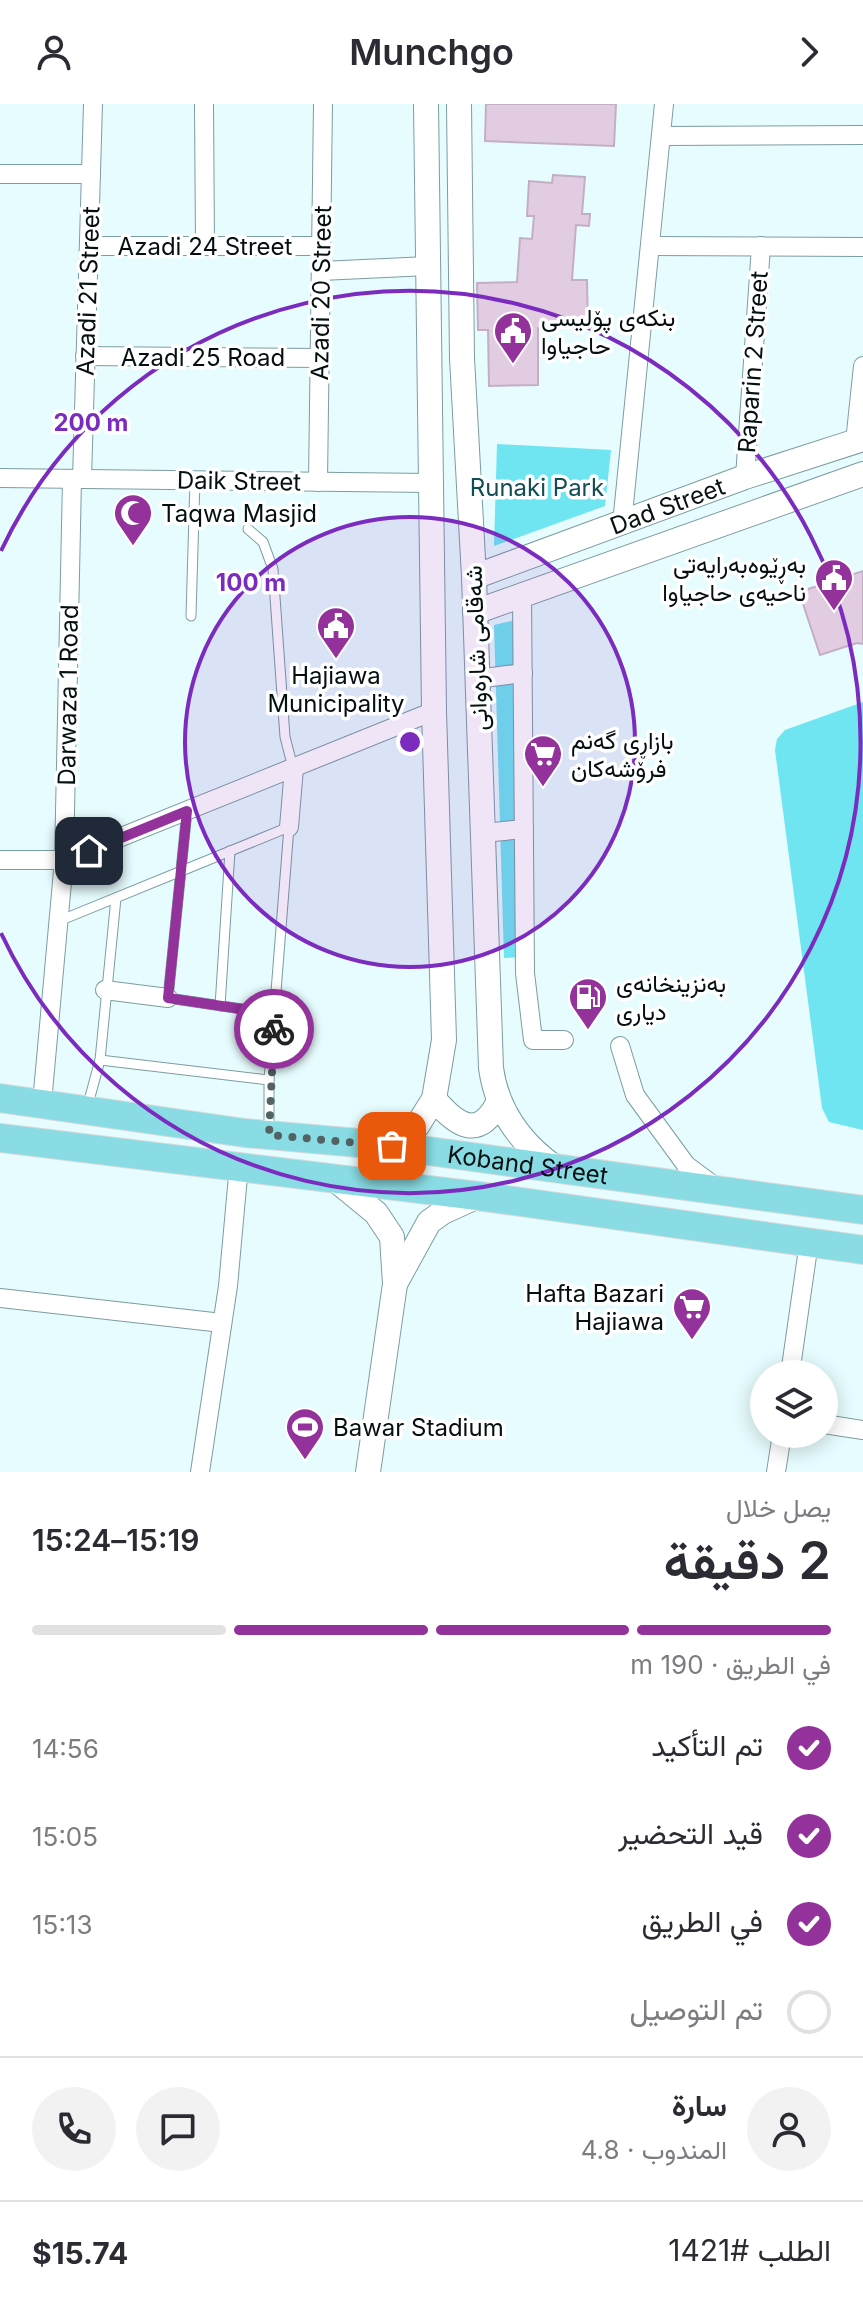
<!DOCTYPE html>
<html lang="ar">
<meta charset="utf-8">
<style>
:root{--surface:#fff;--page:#f2f2f3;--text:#2b2b33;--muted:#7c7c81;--line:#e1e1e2;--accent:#93329b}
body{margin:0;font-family:Inter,Vazirmatn,sans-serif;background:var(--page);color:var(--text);direction:rtl;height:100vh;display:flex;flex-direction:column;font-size:30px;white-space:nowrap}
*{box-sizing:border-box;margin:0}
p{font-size:26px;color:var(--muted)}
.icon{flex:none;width:44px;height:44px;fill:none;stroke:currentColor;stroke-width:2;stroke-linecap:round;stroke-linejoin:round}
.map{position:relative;height:1368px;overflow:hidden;direction:ltr}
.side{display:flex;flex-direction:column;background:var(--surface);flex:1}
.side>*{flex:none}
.tools{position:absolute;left:750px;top:1256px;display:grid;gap:16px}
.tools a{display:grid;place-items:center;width:88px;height:88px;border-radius:50%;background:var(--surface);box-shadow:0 4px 20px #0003;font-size:40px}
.pin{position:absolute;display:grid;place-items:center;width:68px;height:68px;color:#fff;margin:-34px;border-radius:16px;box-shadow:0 4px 12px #0006}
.courier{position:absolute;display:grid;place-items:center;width:80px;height:80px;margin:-40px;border:6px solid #93329b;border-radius:50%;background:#fff;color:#222;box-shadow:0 2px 10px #0007}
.overview em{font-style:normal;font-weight:600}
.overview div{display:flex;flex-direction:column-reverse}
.overview{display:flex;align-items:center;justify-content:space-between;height:136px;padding:0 32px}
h1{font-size:52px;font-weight:600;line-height:60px}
.bar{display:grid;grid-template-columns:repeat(4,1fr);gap:12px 8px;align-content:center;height:96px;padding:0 32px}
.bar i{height:10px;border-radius:6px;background:var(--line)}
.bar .active{background:var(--accent)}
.bar p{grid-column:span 4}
.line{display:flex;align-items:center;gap:20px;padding:0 32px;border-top:2px solid var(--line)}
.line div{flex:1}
.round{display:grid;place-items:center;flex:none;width:84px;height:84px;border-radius:42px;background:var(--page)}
ol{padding:0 32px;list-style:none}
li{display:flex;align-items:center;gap:24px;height:88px}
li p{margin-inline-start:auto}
li .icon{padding:8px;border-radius:50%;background:var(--accent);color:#fff;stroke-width:4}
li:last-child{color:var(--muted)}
li i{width:44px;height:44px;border:4px solid var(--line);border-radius:50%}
header{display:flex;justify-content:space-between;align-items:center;height:104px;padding:0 32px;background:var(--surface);font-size:36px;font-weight:600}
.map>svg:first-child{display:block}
.green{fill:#6ee5f1}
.building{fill:#e1cce2;stroke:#c3afc4;stroke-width:2}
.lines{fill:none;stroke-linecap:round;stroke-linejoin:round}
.lane-casing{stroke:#7c9da1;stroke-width:11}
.street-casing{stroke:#7c9da1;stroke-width:20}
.secondary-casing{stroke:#7c9da1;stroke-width:26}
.primary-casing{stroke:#d7d9d9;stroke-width:30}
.lane{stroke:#fff;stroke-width:9}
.street{stroke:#fff;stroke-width:18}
.secondary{stroke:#fff;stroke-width:24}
.primary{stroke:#89dce3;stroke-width:28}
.done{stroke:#536264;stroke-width:8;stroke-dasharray:0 14.4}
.route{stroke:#93329b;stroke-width:10}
.ring{fill:none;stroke:#7b2cbf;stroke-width:4}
.labels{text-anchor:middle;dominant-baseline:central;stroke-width:7;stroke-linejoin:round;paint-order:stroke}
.street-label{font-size:24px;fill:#040f11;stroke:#fff}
.poi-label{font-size:24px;fill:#040f11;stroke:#fff;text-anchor:start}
.park-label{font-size:24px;fill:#114d52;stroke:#fff}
.centre{fill:#7b2cbf;stroke:#fff;stroke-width:4}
.ring-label{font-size:24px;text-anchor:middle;font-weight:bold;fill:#7b2cbf;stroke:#fff;stroke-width:7;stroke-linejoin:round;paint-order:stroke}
</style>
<header><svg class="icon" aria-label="forward" viewBox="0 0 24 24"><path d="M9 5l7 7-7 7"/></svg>Munchgo<svg class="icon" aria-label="person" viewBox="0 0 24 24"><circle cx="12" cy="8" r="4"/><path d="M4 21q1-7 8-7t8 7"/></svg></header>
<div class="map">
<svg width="863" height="1368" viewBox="0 0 863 1368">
<rect width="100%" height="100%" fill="#e7fcfe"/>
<g class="green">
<path d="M497,340l114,6 -6,56 -111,40z"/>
<path d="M519,515l8,338 -23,1 -10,-333z"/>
<path d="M863,598v428l-34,-8 -7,-14 -47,-358 2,-11 8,-9z"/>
</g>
<g class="building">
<path d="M486,0h130l-2,42 -129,-5z"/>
<path d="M553,71l32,2 -3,37h8l-1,12 -13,-1 -4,55h15l1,47 -50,1v57l-49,1 -1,-56h-10l-1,-47 40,-1 3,-44 12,1 2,-23h-7l2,-35 23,2z"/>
<path d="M863,467v73l-6,-1 -37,12 -21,-63z"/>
</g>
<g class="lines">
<defs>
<g id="lane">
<path d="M248,425l15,13 10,27 12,168 8,31"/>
<path d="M191,512l4,-136"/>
<path d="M187,707l-19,187 107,16"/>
<path d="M59,817l230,-94 -20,253v51"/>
<path d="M220,902l10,-155"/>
<path d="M100,956l169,20"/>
<path d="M87,1004l13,-48 16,-162"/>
</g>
<g id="street">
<path d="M204,0l1,142"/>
<path d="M661,32l202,-1"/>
<path d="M0,70h91"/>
<path d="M89,142h232"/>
<path d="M650,142l213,1"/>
<path d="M321,167l107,-5"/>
<path d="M85,252l235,2"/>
<path d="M855,338l8,-76"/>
<path d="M745,373l16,-231"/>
<path d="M0,374l431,5"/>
<path d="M82,375l11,-375"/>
<path d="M318,378l5,-378"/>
<path d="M622,420l42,-420"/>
<path d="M522,491l3,378 8,67h31"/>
<path d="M477,575l46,-6"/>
<path d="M289,723l5,-59"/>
<path d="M483,729l41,-4"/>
<path d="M0,756h64l370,-149"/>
<path d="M105,886l63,8"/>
<path d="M620,942l15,49 51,70 31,23"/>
<path d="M42,999l22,-243 8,-381"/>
<path d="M0,1194l222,25"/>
<path d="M790,1270l19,-132"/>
<path d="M824,1320l39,6"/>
<path d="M200,1368l28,-186 11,-121"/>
<path d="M776,1368l6,-38"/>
</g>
<g id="secondary">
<path d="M459,0l3,254 12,219 17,491c6,44 30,76 66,101"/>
<path id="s1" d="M474,473l271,-100 118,-38"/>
<path d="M475,508l388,-138"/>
<path d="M434,995c23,27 45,42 65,2"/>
<path d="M392,1042l25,-20 17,-27 10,-59 -10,-329 -8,-607"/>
<path d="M332,1073l44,36 16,24 3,47 -27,188"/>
<path d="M395,1180l34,-62 14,-10 35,-16"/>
</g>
<g id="primary">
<path id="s2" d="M0,994l245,35 147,13 471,64"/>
<path d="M0,1034l478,58 385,54"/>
</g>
</defs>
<use href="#lane" class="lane-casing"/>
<use href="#street" class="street-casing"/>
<use href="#secondary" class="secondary-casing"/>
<use href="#primary" class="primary-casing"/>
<use href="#lane" class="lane"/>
<use href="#street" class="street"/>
<use href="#secondary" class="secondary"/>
<use href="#primary" class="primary"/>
</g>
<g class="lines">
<path class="done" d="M274,925l-5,106 123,11"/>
<path class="route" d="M89,747l98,-40 -19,187 107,16 -1,15"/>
</g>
<circle cx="410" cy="638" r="225" fill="#7b2cbf" fill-opacity=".12"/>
<g class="ring">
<circle cx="410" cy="638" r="225"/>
<path d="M1 447A451 451 0 1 1 1 829"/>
</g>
<defs>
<symbol id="civic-pin" viewBox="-11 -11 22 30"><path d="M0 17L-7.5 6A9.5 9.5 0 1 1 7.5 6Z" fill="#93329b" stroke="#fff"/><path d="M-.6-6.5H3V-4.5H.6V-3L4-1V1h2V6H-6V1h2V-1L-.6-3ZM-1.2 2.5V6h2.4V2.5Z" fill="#fff"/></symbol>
<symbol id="mosque-pin" viewBox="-11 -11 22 30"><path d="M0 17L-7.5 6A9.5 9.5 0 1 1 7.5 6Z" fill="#93329b" stroke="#fff"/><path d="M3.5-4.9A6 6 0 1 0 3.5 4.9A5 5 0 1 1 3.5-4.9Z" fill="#fff"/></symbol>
<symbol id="supermarket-pin" viewBox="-11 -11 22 30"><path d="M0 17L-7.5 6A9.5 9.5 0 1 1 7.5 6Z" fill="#93329b" stroke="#fff"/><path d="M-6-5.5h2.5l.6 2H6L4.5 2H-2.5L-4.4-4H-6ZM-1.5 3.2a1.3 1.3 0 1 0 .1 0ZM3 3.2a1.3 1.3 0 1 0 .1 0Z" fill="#fff"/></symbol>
<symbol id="fuel-pin" viewBox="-11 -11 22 30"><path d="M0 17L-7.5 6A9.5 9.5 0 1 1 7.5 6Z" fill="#93329b" stroke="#fff"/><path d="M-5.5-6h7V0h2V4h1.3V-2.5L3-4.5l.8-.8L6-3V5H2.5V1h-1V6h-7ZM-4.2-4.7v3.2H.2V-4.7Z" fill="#fff"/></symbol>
<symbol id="stadium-pin" viewBox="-11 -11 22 30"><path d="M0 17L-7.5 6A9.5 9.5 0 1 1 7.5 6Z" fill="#93329b" stroke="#fff"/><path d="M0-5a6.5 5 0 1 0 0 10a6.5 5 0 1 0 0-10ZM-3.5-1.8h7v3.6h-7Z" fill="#fff"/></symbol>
</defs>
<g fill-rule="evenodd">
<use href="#civic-pin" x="491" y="205" width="44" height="60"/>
<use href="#mosque-pin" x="111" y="387" width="44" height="60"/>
<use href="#civic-pin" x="812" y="452" width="44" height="60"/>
<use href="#civic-pin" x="314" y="500" width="44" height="60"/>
<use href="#supermarket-pin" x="521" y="628" width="44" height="60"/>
<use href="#fuel-pin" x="566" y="871" width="44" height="60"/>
<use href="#supermarket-pin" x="670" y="1181" width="44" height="60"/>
<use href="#stadium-pin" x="283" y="1301" width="44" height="60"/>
</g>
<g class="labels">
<g class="street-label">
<text x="205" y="142">Azadi 24 Street</text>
<text transform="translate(88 187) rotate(-88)">Azadi 21 Street</text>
<text transform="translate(321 189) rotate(-89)">Azadi 20 Street</text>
<text x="203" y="253">Azadi 25 Road</text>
<text transform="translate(753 258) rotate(-86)">Raparin 2 Street</text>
<text transform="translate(239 377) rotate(1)">Daik Street</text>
<text stroke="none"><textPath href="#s1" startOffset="206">Dad Street</textPath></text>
<text transform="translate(476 544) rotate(-92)">شەقامی شارەوانی</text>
<text transform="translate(68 591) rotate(-89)">Darwaza 1 Road</text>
<text stroke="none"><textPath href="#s2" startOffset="532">Koband Street</textPath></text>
</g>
<g class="poi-label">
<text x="541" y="213">بنکەی پۆلیسی<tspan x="541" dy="28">حاجیاوا</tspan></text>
<text x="161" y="409">Taqwa Masjid</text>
<text x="806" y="460" text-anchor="end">بەڕێوەبەرایەتی<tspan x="806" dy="28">ناحیەی حاجیاوا</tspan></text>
<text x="336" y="571" text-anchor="middle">Hajiawa<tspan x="336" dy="28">Municipality</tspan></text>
<text x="571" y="636">بازاڕی گەنم<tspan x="571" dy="28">فرۆشەکان</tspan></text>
<text x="616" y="879">بەنزینخانەی<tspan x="616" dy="28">دیاری</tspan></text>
<text x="664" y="1189" text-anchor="end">Hafta Bazari<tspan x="664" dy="28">Hajiawa</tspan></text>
<text x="333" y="1323">Bawar Stadium</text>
</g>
<g class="park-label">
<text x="537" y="383">Runaki Park</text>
</g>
</g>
<circle cx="410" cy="638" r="12" class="centre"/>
<g class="ring-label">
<text x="91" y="327">200 m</text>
<text x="251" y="487">100 m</text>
</g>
</svg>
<div class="tools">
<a><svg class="icon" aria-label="layers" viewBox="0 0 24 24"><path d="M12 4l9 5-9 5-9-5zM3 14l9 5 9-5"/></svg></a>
</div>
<div class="pin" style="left:392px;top:1042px;background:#ea580c"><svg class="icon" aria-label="bag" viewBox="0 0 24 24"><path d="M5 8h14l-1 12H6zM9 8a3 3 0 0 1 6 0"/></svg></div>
<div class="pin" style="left:89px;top:747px;background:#1f2937"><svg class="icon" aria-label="home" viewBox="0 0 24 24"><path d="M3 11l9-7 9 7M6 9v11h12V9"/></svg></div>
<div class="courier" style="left:274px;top:925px"><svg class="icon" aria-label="bike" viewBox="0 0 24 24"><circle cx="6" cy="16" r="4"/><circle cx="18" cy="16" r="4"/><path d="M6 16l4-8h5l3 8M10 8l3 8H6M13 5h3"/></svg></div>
</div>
<section class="side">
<div class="overview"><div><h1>2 دقيقة</h1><p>يصل خلال</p></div><em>15:19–15:24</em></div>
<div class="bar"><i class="active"></i><i class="active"></i><i class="active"></i><i></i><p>في الطريق · 190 m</p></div>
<ol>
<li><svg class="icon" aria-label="check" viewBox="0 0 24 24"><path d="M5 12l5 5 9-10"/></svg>تم التأكيد<p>14:56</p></li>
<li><svg class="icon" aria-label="check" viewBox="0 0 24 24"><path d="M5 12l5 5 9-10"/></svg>قيد التحضير<p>15:05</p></li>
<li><svg class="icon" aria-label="check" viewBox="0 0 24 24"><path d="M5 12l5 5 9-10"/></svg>في الطريق<p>15:13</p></li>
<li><i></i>تم التوصيل</li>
</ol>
<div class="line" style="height:144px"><a class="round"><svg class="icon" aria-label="person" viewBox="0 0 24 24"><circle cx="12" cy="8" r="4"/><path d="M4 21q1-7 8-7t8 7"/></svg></a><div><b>سارة</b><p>المندوب · 4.8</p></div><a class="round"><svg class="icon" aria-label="chat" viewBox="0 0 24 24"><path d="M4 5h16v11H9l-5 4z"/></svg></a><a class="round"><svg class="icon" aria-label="phone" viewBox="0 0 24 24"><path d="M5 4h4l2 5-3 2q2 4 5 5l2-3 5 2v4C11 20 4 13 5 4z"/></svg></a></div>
<div class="line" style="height:104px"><div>الطلب #1421</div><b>$15.74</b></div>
</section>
